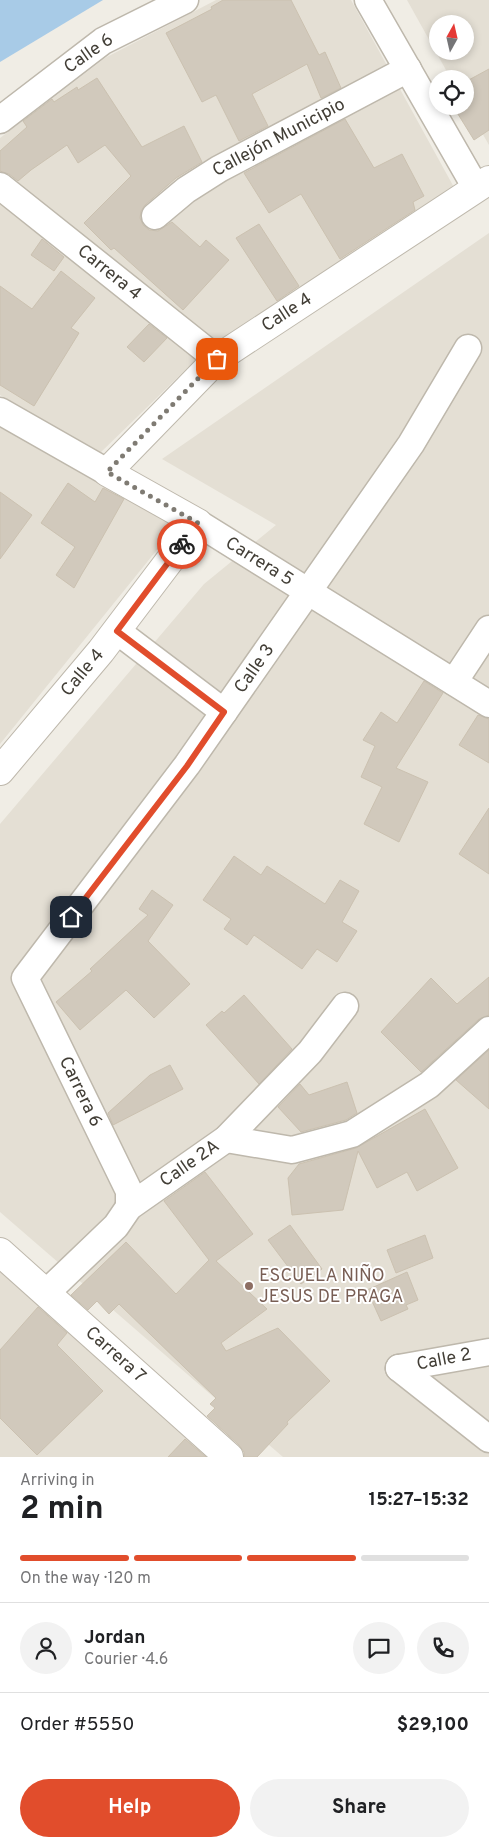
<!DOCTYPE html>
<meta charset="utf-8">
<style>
:root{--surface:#fff;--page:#f2f2f2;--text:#202124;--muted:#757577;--line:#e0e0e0;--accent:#e14d2c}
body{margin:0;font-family:Overpass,sans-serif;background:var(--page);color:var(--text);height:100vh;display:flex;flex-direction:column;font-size:19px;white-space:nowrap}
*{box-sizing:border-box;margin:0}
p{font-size:16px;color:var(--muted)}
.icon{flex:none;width:28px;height:28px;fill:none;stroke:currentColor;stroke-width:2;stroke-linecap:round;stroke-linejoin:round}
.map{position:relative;height:1457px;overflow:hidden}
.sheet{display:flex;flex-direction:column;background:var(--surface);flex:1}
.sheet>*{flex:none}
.needle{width:32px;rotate:8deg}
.controls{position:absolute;left:429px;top:15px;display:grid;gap:10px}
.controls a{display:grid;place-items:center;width:45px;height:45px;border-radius:50%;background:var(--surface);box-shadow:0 2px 8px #0003;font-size:25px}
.pin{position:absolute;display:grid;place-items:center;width:42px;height:42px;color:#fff;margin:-21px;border-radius:10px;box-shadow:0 2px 8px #0006}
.courier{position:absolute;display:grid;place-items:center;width:50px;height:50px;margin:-25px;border:4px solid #e14d2c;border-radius:50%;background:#fff;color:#222;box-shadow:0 1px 6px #0007}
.head em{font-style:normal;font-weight:700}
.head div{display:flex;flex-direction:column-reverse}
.head{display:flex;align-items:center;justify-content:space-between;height:85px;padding:0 20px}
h1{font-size:32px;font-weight:700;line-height:38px}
.bar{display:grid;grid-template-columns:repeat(4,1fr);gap:8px 5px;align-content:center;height:60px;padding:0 20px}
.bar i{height:6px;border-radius:4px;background:var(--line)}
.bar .current{background:var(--accent)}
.bar p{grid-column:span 4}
.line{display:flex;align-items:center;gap:12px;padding:0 20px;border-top:1px solid var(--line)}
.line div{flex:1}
.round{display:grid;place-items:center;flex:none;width:52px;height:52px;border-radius:26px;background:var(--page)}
.primary-button{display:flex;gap:10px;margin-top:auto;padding:10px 20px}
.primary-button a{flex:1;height:58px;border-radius:30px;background:var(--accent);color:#fff;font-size:20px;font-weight:700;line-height:58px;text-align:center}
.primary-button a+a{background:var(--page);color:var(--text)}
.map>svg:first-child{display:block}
.residential{fill:#e4dfd4;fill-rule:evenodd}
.water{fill:#a8cbe7}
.building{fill:#d1c9bc;stroke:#cbc1b0}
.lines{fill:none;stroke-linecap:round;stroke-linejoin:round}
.minor-casing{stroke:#beb8ac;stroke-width:29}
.tertiary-casing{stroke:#beb8ac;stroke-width:30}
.minor{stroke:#fff;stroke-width:26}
.tertiary{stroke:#fff;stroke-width:28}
.done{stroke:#7f7b73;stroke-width:5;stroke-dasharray:0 9}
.route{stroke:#e14d2c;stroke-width:6}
.education-dot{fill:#8d6e63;stroke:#fff;stroke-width:2}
.labels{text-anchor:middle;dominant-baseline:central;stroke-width:4;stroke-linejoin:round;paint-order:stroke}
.street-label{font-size:18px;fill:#423e36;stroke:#fff}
.education-label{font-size:18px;fill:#785e54;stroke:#fff;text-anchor:start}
</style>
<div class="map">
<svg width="489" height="1457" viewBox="0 0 489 1457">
<rect width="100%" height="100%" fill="#f0ede5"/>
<g class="residential">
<path d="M216,0h135l105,191 -246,155 -111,108 -99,-59v-257l105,-80z"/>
<path d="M407,0h82v145l-24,-42v-24h-14zM438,24h27v27h-27z"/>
<path d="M489,233v1224h-206l-283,-245v-388l204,-240 72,-59 -114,-66z"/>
<path d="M0,427l177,98 -177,219z"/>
<path d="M0,1252l229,205h-229z"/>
</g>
<path class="water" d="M0,0h103l-103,62z"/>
<g class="building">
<path d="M223,0h68l28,55 6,-3 16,36 -20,10 -14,-34 -55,30 16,32 -29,15 -23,-46 -14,7 -36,-69 46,-24 -1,-2z"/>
<path d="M489,69v61l-15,10 -21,-34h12v-24z"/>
<path d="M97,78l45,69 42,-21 18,36 -26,16 -31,27 -4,6 -1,7 3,7 6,5 9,1 14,-9 28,25 6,-7 23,20 -46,50 -69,-62 -3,2 -27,-27 47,-47 -26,-31 -27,18 -11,-18 -36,25 -13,11 -9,-7 -9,-3v-20l27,-24 -4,-6 29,-22 2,3 23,-15 1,3z"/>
<path d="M345,119l29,49 28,-14 22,42 -11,6 2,8 -75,49 -39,-65 -32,19 -25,-40z"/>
<path d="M259,224l40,62 -22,15 -41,-63z"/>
<path d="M42,239l22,18 -10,14 -23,-16z"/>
<path d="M61,271l34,27 -24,30 8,5 -45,73 -34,-21v-99l32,23z"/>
<path d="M149,324l18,14 -23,24 -17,-15z"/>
<path d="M68,483l27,19 8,-14 21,11 -50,89 -18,-13 19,-28 -34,-24z"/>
<path d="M0,492l32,23 -32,44z"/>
<path d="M424,681l19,12 -47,75 32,14 -29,60 -35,-18 18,-37 -21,-10 14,-31 -12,-6 18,-28 16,11z"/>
<path d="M478,715l11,4v44l-30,-18z"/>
<path d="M489,808v66l-30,-20z"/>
<path d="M234,856l27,19 6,-9 58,38 15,-24 19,11 -17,31 15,9 -20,31 -20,-13 -15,20 -48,-34 -7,10 -23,-16 7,-10 -28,-19z"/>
<path d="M152,890l21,15 -25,36 42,43 -36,34 -28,-28 -46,40 -24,-28 36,-31 -2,-2 58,-54 -9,-6z"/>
<path d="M489,977v38l-10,4 -58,53 -40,-40 50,-54 26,26z"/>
<path d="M244,995l48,54 -33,35 -53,-59 16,-14 2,2z"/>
<path d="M489,1050v59l-33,-29z"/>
<path d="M170,1065l13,24 -70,36 -5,-12 42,-38z"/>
<path d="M347,1082l10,31 -11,7 -45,12 -23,-25 22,-23 9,11z"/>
<path d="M425,1109l33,59 -41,23 -10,-19 -30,16 -19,-37 -15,59 -51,5 -4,-37 11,-14 57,-16z"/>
<path d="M205,1172l48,62 -37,27 51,48 -46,34 5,8 52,-23 52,53 -43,41 1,2 -31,33h-13v-5l-5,-7 -32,-29 8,-8 -5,-4 6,-6 -97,-94 -10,10 -12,-13 -9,9 -17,-15 55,-53 50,52 33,-34 -45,-59z"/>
<path d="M290,1225l32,44 -21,15 -33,-44z"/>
<path d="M425,1235l8,23 -37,15 -9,-23z"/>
<path d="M407,1272l11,28 -12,5 2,4 -27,12 -14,-31z"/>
<path d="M38,1307l29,26 -10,12 46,46 -66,64 -37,-37v-68z"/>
<path d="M185,1439l21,18h-38z"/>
</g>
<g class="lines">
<defs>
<g id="minor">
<path d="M368,0l108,188"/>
<path d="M0,120l103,-79 82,-41"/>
<path d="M0,186l217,173"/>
<path d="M155,216l31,-26 33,-21 189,-100"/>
<path d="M0,411l107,61"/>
<path d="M198,523l291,181"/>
<path d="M117,631l107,81"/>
<path d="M454,682l35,-53"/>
<path d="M226,1139l66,11 60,-16 77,-49 60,-55"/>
<path d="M129,1207v-16l-104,-213 162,-213 224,-321 57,-96"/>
<path d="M46,1293l70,-67 13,-19 97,-68 84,-87 35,-46"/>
<path d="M399,1368l90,71"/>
<path d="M399,1368l90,-16"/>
</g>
<g id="tertiary">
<path d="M0,771l101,-120 97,-128 -91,-51 110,-113 272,-179"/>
<path d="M0,1252l229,205"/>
</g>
</defs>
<use href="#minor" class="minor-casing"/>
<use href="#tertiary" class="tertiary-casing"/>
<use href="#minor" class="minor"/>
<use href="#tertiary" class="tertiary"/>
</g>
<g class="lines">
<path class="done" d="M182,544l16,-21 -91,-51 110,-113"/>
<path class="route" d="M71,917l116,-151 37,-54 -107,-81 65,-87"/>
</g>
<circle class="education-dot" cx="249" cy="1286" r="5"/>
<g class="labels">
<g class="street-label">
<text transform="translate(89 54) rotate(-35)">Calle 6</text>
<text transform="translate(279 138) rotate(-28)">Callejón Municipio</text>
<text transform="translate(109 273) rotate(39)">Carrera 4</text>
<text transform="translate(287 313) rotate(-33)">Calle 4</text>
<text transform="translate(259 562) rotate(32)">Carrera 5</text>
<text transform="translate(255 669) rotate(-55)">Calle 3</text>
<text transform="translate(83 673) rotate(-50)">Calle 4</text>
<text transform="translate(80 1092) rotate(64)">Carrera 6</text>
<text transform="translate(190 1164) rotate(-35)">Calle 2A</text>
<text transform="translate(115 1355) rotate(42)">Carrera 7</text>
<text transform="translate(444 1360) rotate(-11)">Calle 2</text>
</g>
<g class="education-label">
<text x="259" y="1276">ESCUELA NIÑO<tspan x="259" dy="21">JESUS DE PRAGA</tspan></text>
</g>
</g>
</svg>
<div class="controls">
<a><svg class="needle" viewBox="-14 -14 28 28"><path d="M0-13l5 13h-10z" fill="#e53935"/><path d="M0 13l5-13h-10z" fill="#757577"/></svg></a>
<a><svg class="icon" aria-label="locate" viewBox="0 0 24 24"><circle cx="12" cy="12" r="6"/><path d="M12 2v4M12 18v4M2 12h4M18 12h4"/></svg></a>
</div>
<div class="pin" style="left:217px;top:359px;background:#ea580c"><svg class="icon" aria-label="bag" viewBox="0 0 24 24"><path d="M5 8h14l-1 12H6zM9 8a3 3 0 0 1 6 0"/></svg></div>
<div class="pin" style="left:71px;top:917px;background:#1f2937"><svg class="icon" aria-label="home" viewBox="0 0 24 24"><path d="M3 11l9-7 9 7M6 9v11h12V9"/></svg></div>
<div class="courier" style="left:182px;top:544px"><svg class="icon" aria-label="bike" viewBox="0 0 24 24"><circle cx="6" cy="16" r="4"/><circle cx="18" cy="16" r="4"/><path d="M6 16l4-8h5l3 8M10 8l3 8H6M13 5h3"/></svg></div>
</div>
<section class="sheet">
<div class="head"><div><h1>2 min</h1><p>Arriving in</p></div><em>15:27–15:32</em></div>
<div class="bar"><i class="current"></i><i class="current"></i><i class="current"></i><i></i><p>On the way · 120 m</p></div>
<div class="line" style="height:90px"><a class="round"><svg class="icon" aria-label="person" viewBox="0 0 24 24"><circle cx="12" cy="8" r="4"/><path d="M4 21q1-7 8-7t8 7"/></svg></a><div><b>Jordan</b><p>Courier · 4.6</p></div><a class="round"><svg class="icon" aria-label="chat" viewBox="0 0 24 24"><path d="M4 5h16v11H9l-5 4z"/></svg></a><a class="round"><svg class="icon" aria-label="phone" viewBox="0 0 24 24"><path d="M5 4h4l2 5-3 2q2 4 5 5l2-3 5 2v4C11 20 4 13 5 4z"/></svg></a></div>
<div class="line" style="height:65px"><div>Order #5550</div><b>$29,100</b></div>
<div class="primary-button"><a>Help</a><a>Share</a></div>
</section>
